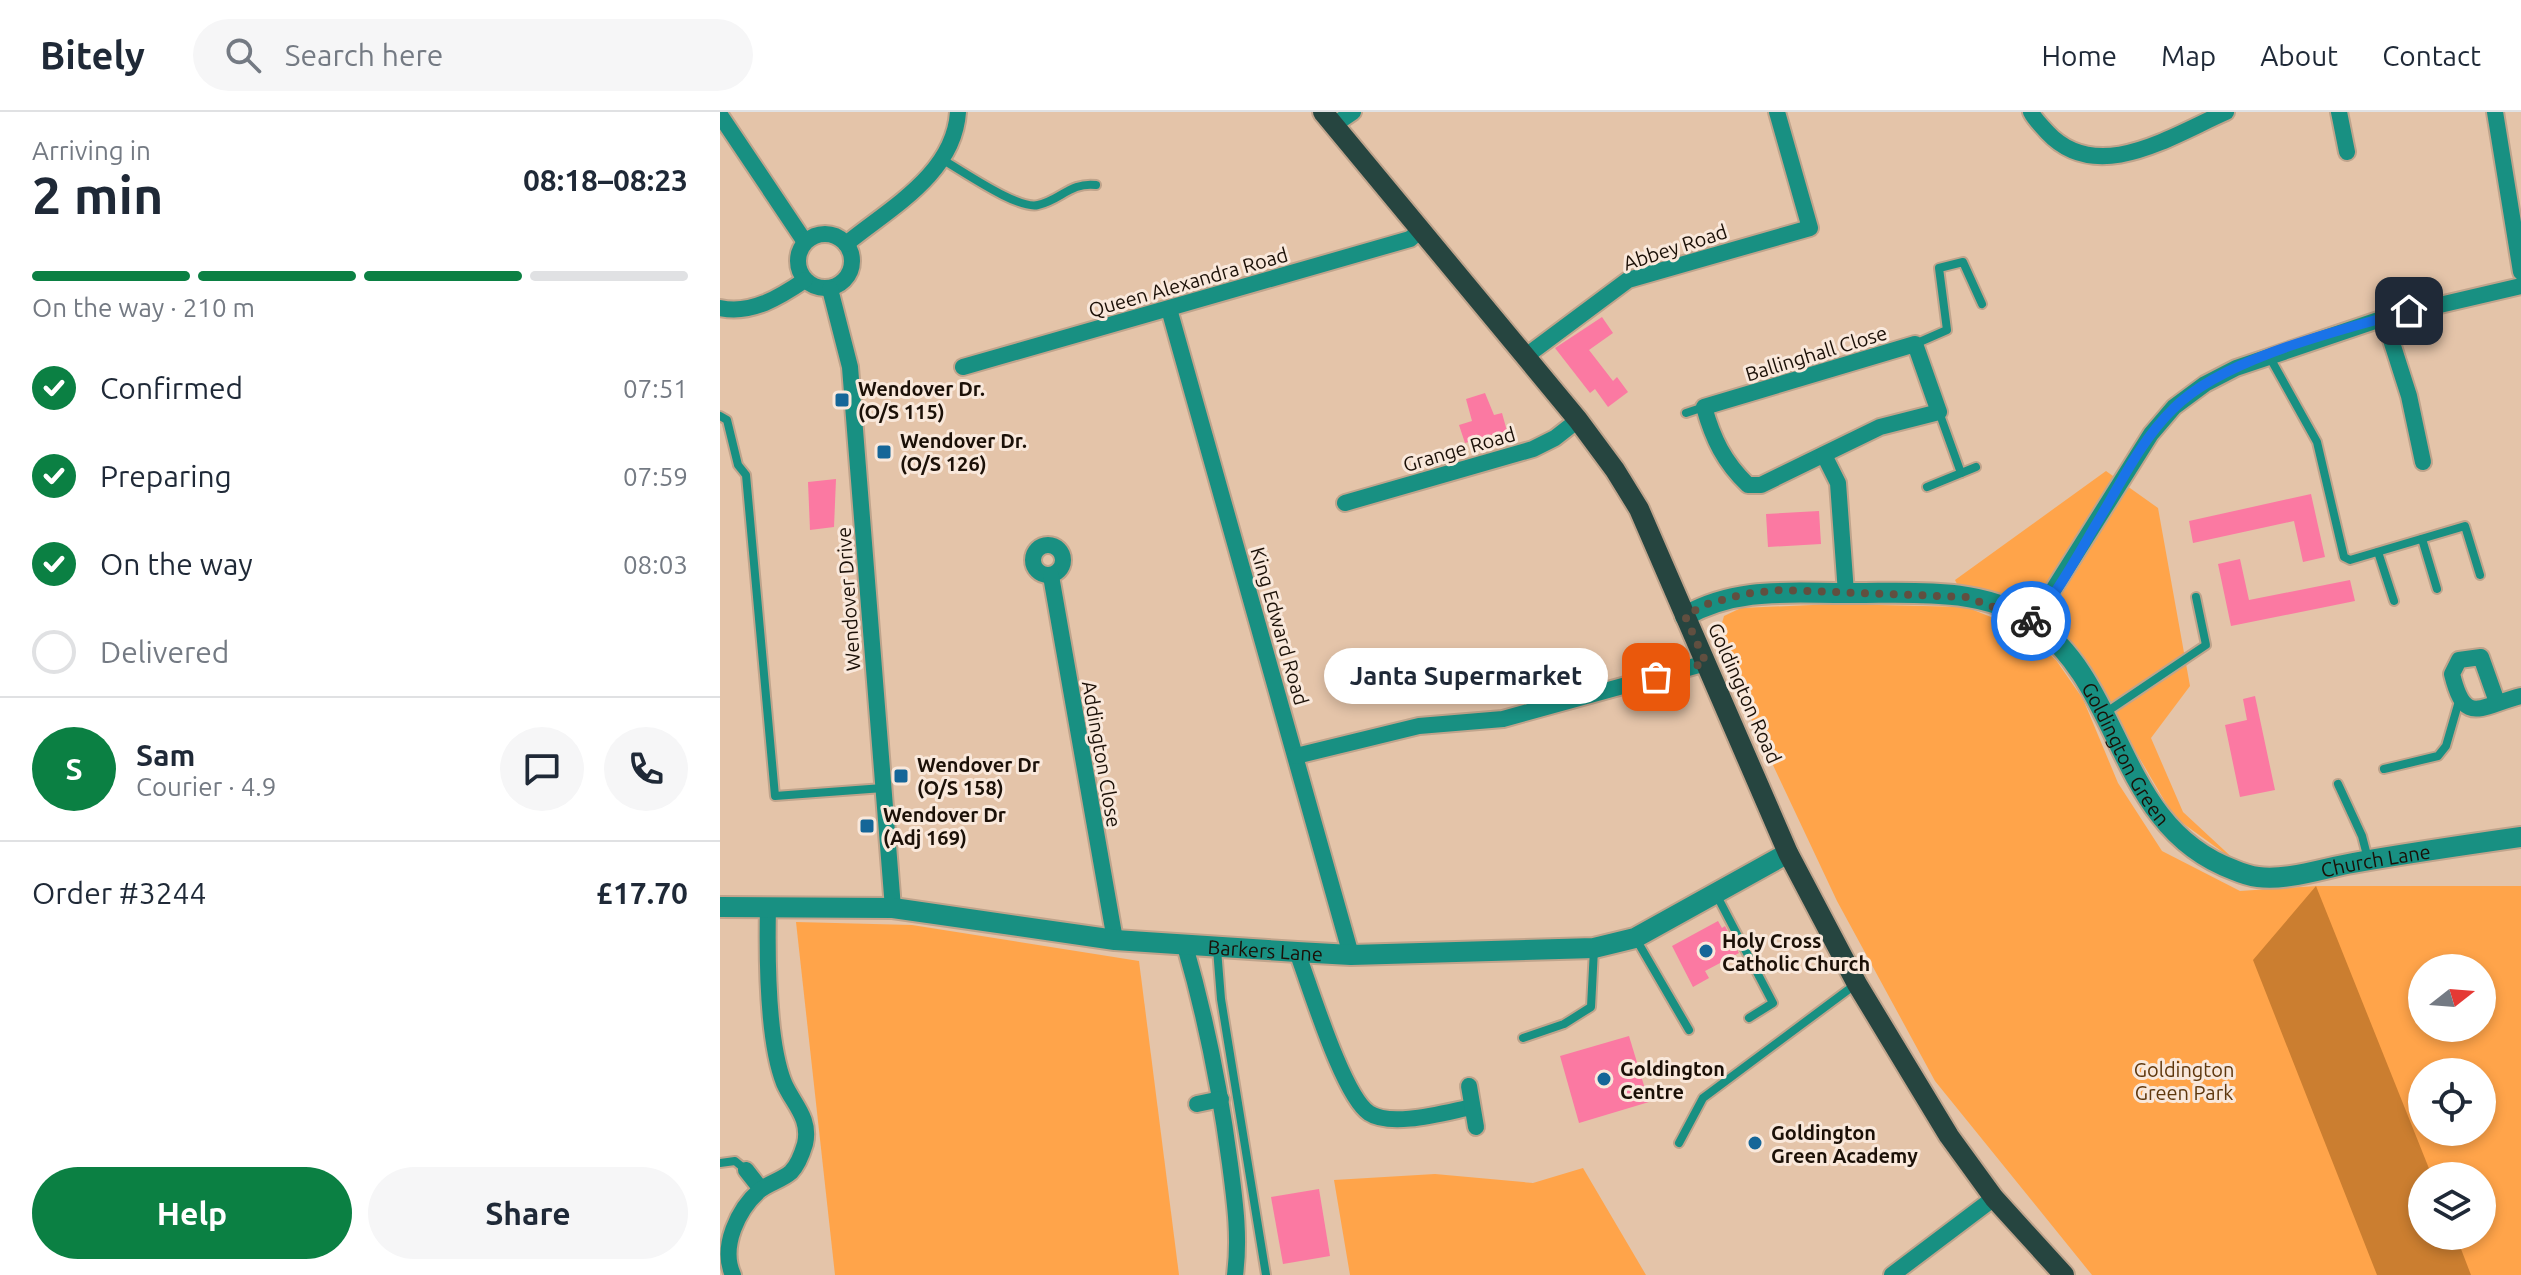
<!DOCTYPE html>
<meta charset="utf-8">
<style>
:root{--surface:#fff;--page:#f6f6f7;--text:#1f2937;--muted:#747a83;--line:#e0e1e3;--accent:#0b8043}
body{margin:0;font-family:Ubuntu,sans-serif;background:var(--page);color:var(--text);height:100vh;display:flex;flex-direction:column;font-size:30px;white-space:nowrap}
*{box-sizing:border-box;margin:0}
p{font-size:26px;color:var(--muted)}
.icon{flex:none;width:44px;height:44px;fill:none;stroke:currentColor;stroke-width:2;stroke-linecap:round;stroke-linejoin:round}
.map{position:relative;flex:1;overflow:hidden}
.panel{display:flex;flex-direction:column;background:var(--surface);width:720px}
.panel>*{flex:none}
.needle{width:52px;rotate:73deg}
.tools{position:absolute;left:1688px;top:842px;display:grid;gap:16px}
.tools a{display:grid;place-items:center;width:88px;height:88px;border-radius:50%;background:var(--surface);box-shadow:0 4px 12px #0003;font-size:40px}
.pin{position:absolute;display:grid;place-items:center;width:68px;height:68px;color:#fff;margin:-34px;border-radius:16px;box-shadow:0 4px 12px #0006}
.courier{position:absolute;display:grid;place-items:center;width:80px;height:80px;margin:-40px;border:6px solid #1a73e8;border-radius:50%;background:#fff;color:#222;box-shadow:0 2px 10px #0007}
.bubble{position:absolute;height:56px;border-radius:28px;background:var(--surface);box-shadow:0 4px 12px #0003;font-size:26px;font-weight:700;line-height:56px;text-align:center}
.head em{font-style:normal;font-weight:700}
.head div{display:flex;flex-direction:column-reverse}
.head{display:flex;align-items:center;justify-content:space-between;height:136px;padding:0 32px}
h1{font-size:52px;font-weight:700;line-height:60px}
.bar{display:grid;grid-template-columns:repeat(4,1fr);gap:12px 8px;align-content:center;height:96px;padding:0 32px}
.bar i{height:10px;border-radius:6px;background:var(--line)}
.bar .current{background:var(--accent)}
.bar p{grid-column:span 4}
.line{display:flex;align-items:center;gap:20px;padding:0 32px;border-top:2px solid var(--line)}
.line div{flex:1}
.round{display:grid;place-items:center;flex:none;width:84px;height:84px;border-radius:42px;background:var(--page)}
ol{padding:0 32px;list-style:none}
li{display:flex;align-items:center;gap:24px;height:88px}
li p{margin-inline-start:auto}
li .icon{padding:8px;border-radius:50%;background:var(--accent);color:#fff;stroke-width:4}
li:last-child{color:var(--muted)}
li i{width:44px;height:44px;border:4px solid var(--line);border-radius:50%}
.button{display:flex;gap:16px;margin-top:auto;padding:16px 32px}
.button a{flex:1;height:92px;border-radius:48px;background:var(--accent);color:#fff;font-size:32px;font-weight:700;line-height:92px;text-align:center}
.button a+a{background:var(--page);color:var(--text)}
header{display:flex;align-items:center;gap:48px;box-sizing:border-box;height:112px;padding:0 40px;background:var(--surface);border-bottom:2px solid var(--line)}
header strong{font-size:38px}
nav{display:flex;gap:44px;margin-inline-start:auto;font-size:28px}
.search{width:560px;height:72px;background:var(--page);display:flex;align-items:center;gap:20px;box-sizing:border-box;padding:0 28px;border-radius:44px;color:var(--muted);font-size:30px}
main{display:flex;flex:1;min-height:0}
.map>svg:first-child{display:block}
.green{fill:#ffa44a;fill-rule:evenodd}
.forest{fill:#cb7e30}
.building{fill:#fb79a2}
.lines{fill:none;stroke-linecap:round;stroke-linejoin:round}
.service-casing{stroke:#c0a48c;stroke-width:12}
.minor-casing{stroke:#c0a48c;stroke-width:20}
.tertiary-casing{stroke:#c0a48c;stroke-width:24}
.primary-casing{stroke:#c0a48c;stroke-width:24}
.service{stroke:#189082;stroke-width:8}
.minor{stroke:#189082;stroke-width:16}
.tertiary{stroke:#189082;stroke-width:20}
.primary{stroke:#264540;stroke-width:20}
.done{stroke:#614f40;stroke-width:8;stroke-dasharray:0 14.4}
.route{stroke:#1a73e8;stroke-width:10}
.poi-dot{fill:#156698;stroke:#f9e8db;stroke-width:3}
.labels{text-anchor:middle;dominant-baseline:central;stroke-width:6;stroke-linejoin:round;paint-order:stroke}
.street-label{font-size:20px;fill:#1b1007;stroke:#f9e8db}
.poi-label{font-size:20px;font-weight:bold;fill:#1b1007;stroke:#f9e8db;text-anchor:start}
.park-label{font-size:20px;fill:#5e370d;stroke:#f9e8db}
</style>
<header>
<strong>Bitely</strong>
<div class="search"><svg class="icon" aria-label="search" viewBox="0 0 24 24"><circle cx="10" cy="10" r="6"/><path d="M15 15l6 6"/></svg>Search here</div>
<nav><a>Home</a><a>Map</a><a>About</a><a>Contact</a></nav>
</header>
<main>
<section class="panel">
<div class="head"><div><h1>2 min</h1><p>Arriving in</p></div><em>08:18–08:23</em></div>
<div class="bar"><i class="current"></i><i class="current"></i><i class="current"></i><i></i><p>On the way · 210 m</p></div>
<ol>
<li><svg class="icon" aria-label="check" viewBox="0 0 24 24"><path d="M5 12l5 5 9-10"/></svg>Confirmed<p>07:51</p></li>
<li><svg class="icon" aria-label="check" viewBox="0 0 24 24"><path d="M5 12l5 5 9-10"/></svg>Preparing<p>07:59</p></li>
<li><svg class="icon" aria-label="check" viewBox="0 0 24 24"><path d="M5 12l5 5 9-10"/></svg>On the way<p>08:03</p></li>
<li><i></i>Delivered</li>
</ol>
<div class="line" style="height:144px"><b class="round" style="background:var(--accent);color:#fff">S</b><div><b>Sam</b><p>Courier · 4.9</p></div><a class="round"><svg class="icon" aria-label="chat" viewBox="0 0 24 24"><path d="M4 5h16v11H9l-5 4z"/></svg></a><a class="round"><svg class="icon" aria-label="phone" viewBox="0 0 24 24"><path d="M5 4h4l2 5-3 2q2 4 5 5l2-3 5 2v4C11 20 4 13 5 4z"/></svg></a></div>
<div class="line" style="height:104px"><div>Order #3244</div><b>£17.70</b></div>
<div class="button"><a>Help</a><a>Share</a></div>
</section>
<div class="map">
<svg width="1801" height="1163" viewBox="0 0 1801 1163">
<rect width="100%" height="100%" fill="#e4c4a9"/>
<g class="green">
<path d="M1386,359l52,37 32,178 -39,52 32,74 55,51 -64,-46 -92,-157 -123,-72 -4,-8z"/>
<path d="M1115,492l131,3 55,22 35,31 27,39 35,84 44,68 78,40 76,-5h205v389h-429l-157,-194 -98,-180 -121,-257 8,-28 17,-8zM1702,856h60v60h-60zM1702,960h60v60h-60zM1702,1064h60v60h-60z"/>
<path d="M76,810l116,3 227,36 40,314h-344z"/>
<path d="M863,1056l63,107h-296l-16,-95 101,-6 98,9z"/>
</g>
<path class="forest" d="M1596,774l116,290h-10v60h34l15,39h-94l-124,-315z"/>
<g class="building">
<path d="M882,205l11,16 -24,17 24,31 4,-4 11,15 -20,15 -13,-18 -5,4 -35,-45z"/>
<path d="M765,281l9,22 8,-2 5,18 -42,12 -6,-18 13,-4 -6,-22z"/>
<path d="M116,367l-2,48 -24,3 -2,-48z"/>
<path d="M1591,382l14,63 -22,5 -9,-41 -101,22 -4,-22z"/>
<path d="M1099,399l2,33 -53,3 -2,-33z"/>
<path d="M1520,447l9,41 101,-20 5,21 -124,25 -13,-62z"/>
<path d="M1535,584l20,94 -35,7 -15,-72 22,-5 -4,-21z"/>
<path d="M998,809l4,7 3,-2 14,27 -34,18 4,7 -16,9 -21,-41z"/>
<path d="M909,924l20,66 -70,21 -19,-67z"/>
<path d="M599,1077l11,67 -47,8 -12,-67z"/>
</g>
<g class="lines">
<defs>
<g id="service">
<path d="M223,48c20,11 75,50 95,45 23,-5 32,-23 58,-20"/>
<path d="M1195,232l32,-14 -8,-62 24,-6 19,42"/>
<path d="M1549,244l48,86 27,115 6,3 115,-34 15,49"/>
<path d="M1219,300l22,61"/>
<path d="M966,301l18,-6"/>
<path d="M0,304l7,4 11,45 8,10 29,321 108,-8"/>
<path d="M1207,375l49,-20"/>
<path d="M1702,427l15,50"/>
<path d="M1658,440l16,49"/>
<path d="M1385,601l101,-68 -10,-48"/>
<path d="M1664,657l54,-13 8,-10 13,-45"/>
<path d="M1618,672l24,52 6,23"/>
<path d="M996,782l57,109 -24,15"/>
<path d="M916,827l53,91"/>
<path d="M497,837l4,50 45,276"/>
<path d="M803,926l41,-14 27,-17 3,-58"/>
<path d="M959,1031l24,-45 153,-114"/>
<path d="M0,1051l15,-2 11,9"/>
</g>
<g id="minor">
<path d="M1311,0c4,8 10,13 16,20 50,54 124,4 179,-20"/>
<path d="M1619,0l8,40"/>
<path d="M1775,0l26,160"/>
<path d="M0,3l85,127"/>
<path d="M614,13l19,-13"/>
<circle cx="105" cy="149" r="27"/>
<path d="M126,132c44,-36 108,-70 112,-132"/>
<path d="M110,177l20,78 43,541"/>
<path d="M0,196c31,7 60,-11 85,-28"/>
<path d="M449,197l182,646"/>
<path d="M1664,206l25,78 14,66"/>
<path d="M1195,232l24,68 -59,15 -119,58h-13c-24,-23 -35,-46 -44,-78z"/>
<path d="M806,244l102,-76 182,-52 -33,-116"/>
<path d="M243,255l447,-128 12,-10"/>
<path d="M1104,343l14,28 8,110"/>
<path d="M625,391l188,-54 22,-11 23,-18"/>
<circle cx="328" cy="448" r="15"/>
<path d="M331,464l64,364"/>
<path d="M1313,510l118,-188 23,-27 31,-23 31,-16 148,-50 137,-32"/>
<path d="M1777,590l-16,-45 -22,3 -7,14c13,52 26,33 69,22"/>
<path d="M576,644l123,-30 84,-7 203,-56"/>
<path d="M465,834c21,72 35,143 45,218 5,38 10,73 5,111"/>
<path d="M577,840c13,34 46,144 72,161 23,15 77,-1 103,-6"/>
<path d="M749,974l7,41"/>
<path d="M477,992l24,-5"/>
<path d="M26,1058l15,19"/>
<path d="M13,1163c-13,-28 5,-66 27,-85 9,-7 22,-10 31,-18 7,-7 11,-18 14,-28 6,-26 -12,-40 -21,-61 -17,-43 -17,-130 -16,-177"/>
<path d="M1172,1163l102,-77"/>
</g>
<g id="tertiary">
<path id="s1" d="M965,504c55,-31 110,-22 171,-23 58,0 127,-6 177,29 92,64 83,205 201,248 7,3 16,6 24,7 29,4 66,-9 95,-14 56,-10 112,-18 168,-26"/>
<path id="s2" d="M0,795l173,1 222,32 182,12 54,3 243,-7 41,-10 153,-85"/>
</g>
<path id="primary" d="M603,0l255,308 37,50 24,39 149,344 69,131 92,152 45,62 70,77"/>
</defs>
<use href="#service" class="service-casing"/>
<use href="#minor" class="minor-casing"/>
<use href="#tertiary" class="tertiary-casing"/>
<use href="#primary" class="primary-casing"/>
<use href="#service" class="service"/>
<use href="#minor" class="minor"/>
<use href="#tertiary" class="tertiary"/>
<use href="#primary" class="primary"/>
</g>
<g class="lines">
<path class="done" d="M936,565l50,-14 -21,-47 22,-12 37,-10 37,-4 185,7 65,24"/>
<path class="route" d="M1311,509c16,-9 52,-75 64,-95 24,-39 45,-85 78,-117 50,-51 167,-79 236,-98"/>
</g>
<g class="poi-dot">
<rect x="114" y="280" width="16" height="16" rx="4"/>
<rect x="156" y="332" width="16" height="16" rx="4"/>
<rect x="173" y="656" width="16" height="16" rx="4"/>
<rect x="139" y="706" width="16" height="16" rx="4"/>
<circle cx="986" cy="839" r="8"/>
<circle cx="884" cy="967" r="8"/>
<circle cx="1035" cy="1031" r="8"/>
</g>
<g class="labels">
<g class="street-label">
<text transform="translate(955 135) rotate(-18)">Abbey Road</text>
<text transform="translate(468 170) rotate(-16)">Queen Alexandra Road</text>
<text transform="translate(1096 241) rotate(-17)">Ballinghall Close</text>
<text transform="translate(739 337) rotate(-16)">Grange Road</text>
<text transform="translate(128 487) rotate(-94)">Wendover Drive</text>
<text transform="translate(560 514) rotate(74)">King Edward Road</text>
<text transform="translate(1025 581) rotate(66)">Goldington Road</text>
<text transform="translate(382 642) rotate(80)">Addington Close</text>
<text stroke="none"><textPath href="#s1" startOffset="520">Goldington Green</textPath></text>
<text stroke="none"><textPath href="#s1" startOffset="828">Church Lane</textPath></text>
<text stroke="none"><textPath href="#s2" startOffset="548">Barkers Lane</textPath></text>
</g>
<g class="poi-label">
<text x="138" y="276">Wendover Dr.<tspan x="138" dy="23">(O/S 115)</tspan></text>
<text x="180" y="328">Wendover Dr.<tspan x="180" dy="23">(O/S 126)</tspan></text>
<text x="197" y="652">Wendover Dr<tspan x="197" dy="23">(O/S 158)</tspan></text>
<text x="163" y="702">Wendover Dr<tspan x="163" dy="23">(Adj 169)</tspan></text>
<text x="1002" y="828">Holy Cross<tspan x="1002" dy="23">Catholic Church</tspan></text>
<text x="900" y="956">Goldington<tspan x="900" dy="23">Centre</tspan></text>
<text x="1051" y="1020">Goldington<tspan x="1051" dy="23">Green Academy</tspan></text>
</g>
<g class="park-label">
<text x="1464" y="957">Goldington<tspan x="1464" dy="23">Green Park</tspan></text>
</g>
</g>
</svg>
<div class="tools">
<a><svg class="needle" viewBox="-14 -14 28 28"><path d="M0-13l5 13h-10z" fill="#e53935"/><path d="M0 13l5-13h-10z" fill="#747a83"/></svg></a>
<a><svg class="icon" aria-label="locate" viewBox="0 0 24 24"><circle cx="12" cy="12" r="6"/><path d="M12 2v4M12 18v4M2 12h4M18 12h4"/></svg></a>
<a><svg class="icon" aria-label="layers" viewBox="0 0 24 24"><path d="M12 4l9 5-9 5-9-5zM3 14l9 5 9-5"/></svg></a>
</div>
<div class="pin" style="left:936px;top:565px;background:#ea580c"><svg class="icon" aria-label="bag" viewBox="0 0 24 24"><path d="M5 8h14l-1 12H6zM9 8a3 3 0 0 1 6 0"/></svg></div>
<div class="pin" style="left:1689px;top:199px;background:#1f2937"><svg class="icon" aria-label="home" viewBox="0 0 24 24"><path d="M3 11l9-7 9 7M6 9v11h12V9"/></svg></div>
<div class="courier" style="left:1311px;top:509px"><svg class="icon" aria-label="bike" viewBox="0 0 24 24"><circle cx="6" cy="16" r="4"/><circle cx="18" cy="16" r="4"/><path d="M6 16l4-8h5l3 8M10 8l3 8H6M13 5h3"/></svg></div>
<div class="bubble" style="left:604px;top:536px;width:284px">Janta Supermarket</div>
</div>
</main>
